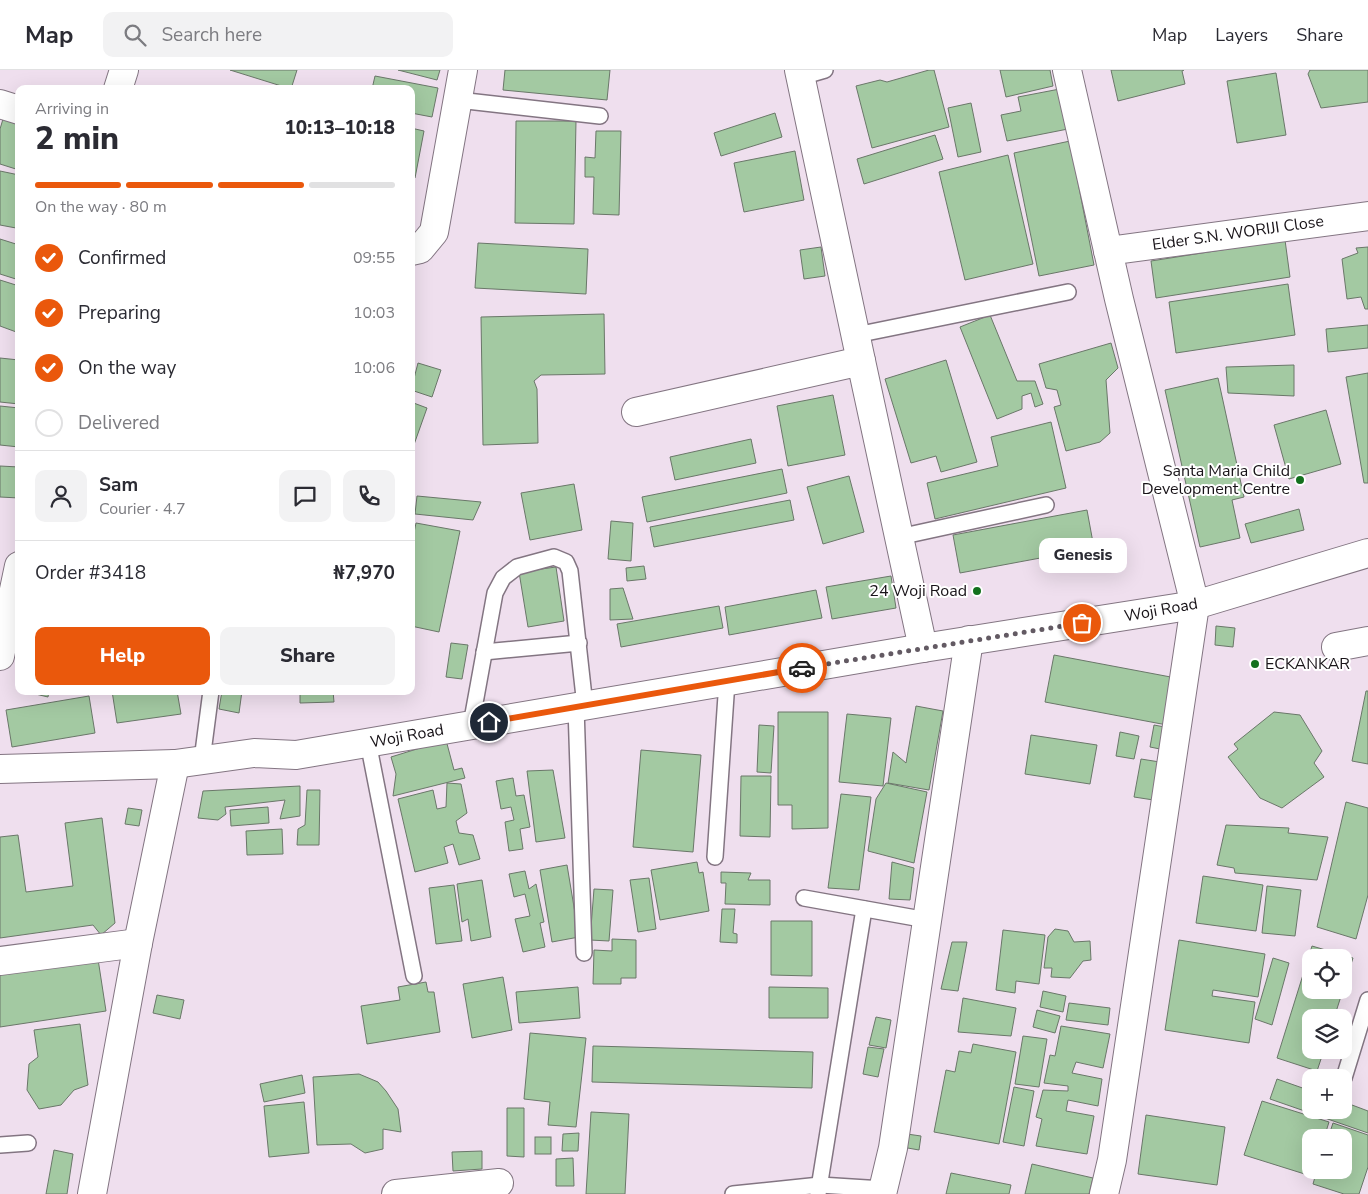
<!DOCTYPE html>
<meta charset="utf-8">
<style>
:root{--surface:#fff;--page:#f2f2f3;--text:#2b2b33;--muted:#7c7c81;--line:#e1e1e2;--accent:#ea580c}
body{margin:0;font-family:"Nunito Sans",sans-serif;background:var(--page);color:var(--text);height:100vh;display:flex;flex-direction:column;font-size:19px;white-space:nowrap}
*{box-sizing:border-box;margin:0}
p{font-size:16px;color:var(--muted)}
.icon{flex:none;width:28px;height:28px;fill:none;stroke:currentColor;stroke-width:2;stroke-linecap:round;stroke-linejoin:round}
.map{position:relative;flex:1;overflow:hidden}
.drawer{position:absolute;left:15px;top:15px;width:400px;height:610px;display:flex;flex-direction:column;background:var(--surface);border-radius:10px;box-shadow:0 5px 20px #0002}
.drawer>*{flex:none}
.buttons{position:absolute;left:1302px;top:879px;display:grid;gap:10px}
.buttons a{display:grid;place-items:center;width:50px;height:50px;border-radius:10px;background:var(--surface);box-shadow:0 5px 20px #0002;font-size:25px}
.pin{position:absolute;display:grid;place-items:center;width:42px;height:42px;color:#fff;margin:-21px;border:2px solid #fff;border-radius:50%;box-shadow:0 1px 5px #0007}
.courier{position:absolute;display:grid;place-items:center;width:50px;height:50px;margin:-25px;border:4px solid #ea580c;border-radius:50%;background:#fff;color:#222;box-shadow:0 1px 6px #0007}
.bubble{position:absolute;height:35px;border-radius:10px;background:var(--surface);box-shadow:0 5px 20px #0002;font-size:16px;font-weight:800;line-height:35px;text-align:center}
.summary em{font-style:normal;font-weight:800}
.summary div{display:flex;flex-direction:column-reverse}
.summary{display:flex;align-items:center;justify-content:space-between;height:85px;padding:0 20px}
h1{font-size:32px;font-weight:800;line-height:38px}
.bar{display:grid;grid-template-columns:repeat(4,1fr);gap:8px 5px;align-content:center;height:60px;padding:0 20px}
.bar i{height:6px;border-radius:4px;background:var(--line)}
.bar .on{background:var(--accent)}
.bar p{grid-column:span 4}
.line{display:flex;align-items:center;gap:12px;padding:0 20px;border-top:1px solid var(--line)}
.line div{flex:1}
.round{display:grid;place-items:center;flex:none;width:52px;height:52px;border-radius:10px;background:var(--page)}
ol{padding:0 20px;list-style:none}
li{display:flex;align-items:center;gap:15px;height:55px}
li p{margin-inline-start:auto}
li .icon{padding:5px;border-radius:50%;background:var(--accent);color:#fff;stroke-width:4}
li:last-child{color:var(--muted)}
li i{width:28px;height:28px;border:2px solid var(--line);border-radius:50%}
.primary-button{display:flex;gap:10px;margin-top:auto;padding:10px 20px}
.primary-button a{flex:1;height:58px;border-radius:10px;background:var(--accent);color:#fff;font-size:20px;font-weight:800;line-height:58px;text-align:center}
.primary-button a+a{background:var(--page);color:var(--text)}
header{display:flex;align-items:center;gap:30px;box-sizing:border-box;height:70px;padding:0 25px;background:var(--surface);border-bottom:1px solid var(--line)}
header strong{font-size:24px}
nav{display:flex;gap:28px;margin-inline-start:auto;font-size:18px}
.search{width:350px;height:45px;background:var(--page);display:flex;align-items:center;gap:12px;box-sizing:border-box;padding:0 18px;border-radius:10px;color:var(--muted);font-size:19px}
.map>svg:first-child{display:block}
.building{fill:#a3c9a2;stroke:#6a7769}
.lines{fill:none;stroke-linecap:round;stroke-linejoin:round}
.service-casing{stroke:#837582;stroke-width:18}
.minor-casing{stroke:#837582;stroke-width:30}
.secondary-casing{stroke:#837582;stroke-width:30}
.service{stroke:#fff;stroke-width:15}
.minor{stroke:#fff;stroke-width:28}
.secondary{stroke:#fff;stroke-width:28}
.done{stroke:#635a63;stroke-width:5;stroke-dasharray:0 9}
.route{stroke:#ea580c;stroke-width:6}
.poi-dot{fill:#13701d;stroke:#fff;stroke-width:2}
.labels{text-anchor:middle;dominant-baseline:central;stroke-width:4;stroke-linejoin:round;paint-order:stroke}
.street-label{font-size:16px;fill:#181318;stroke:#fff}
.poi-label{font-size:16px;fill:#181318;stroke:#fff;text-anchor:end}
</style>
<header>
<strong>Map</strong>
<div class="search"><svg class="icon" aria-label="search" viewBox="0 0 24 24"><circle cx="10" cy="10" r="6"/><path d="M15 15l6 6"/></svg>Search here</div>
<nav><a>Map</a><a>Layers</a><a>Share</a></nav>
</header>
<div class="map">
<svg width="1368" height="1124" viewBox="0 0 1368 1124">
<rect width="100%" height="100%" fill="#efdfee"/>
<g class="building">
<path d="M230,0h67l-6,19z"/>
<path d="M398,0h42l-3,10z"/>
<path d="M505,0h105l-3,30 -104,-10z"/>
<path d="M929,0h5l15,57 -77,21 -16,-62 24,-6 7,2z"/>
<path d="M1000,0h50l3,16 -47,11z"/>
<path d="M1111,0h73l-2,1 3,13 -67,17z"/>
<path d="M1310,0h58v32l-47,6 -13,-34z"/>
<path d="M1276,3l10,62 -49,8 -10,-62z"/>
<path d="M375,6l63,12 -6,29 -21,-4v-24h-39z"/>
<path d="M1065,18l8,40 -66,13 -6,-26 20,-4 -3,-14z"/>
<path d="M971,33l10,49 -23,5 -10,-49z"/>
<path d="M775,43l7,24 -61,19 -7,-23z"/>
<path d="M3,49l16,5v46l-19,-6v-35z"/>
<path d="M516,51h60l-2,103 -59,-1z"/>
<path d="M411,58l13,3 -9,47 -4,-1z"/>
<path d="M596,61h25l-2,84 -26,-1 1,-37h-9v-20l10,1z"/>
<path d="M935,65l8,24 -79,25 -7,-25z"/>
<path d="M1070,71l24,124 -55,11 -25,-123z"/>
<path d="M795,81l9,49 -60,12 -10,-49z"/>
<path d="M1008,85l25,109 -68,16 -26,-108z"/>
<path d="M0,101l19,4v42l-3,11 -16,-3z"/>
<path d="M0,169l19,6v35l-19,-6z"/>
<path d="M1285,170l5,37 -134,21 -5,-37z"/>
<path d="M478,173l110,6 -2,45 -111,-6z"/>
<path d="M821,177l4,29 -21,3 -4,-29z"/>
<path d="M1368,177v62h-3l-4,-12 -14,2 -5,-40 16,-6 -2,-5z"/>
<path d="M0,210l19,6v47l-19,-7z"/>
<path d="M1288,214l7,51 -119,18 -7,-51z"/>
<path d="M604,244l1,60 -64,1 -7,6 3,8 1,54 -55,2 -2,-128z"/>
<path d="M990,245l27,66h18l8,23 -8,3 -4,-14 -9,3v13l-25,10 -37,-92z"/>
<path d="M1368,255v23l-40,4 -2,-23z"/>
<path d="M1111,273l7,25 -12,12 4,53 -10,9 -34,9 -12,-44 7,-2 -4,-15 -11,-2 -7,-24z"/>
<path d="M0,288l19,2v44l-19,-2z"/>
<path d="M946,290l31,102 -36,10 -5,-16 -25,7 -26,-84z"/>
<path d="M418,293l23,7 -9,27 -21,-7z"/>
<path d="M1294,295v31l-66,-3 -2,-26z"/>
<path d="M1368,303v110h-4l-18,-106z"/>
<path d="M1218,308l26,119 -12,3 8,38 -40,9 -35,-157z"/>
<path d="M833,325l12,60 -57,11 -11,-60z"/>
<path d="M411,332l16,6 -16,45z"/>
<path d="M0,336l19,2v39l-19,-2z"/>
<path d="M1326,340l15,54 -52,15 -15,-54z"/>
<path d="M1051,352l15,66 -131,31 -8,-36 71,-17 -7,-29z"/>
<path d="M751,369l5,24 -81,17 -5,-23z"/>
<path d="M0,396l19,1v31l-19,-1z"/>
<path d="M782,399l5,24 -140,29 -5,-25z"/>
<path d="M849,406l15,56 -41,12 -16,-57z"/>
<path d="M574,414l8,46 -52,10 -9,-47z"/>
<path d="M417,426l64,6 -8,18 -58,-6z"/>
<path d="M790,430l4,20 -140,27 -4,-20z"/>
<path d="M1299,439l5,21 -53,13 -6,-19z"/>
<path d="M1087,440l7,38 -134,25 -7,-38z"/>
<path d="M611,451l22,2 -2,38 -23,-2z"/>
<path d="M416,453l44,8 -21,101 -28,-6v-79z"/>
<path d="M644,496l2,13 -19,2 -1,-13z"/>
<path d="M556,497l8,54 -36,6 -9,-55z"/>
<path d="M891,506l5,32 -64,11 -6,-32z"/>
<path d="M623,518l10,31 -23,1v-31z"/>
<path d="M816,520l6,28 -93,17 -4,-28z"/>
<path d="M719,536l4,22 -102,19 -4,-23z"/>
<path d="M1216,556l19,2 -2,19 -18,-2z"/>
<path d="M451,573l17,2 -6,34 -16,-2z"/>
<path d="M1054,585l122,23 -9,47 -122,-23z"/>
<path d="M23,621h26l-1,6z"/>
<path d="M112,621h65l4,23 -64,9z"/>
<path d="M222,621h20l-3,22 -20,-4z"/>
<path d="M300,621h33l1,11 -34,1z"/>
<path d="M1366,621h2v73l-16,-3z"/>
<path d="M89,626l6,37 -83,14 -6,-37z"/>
<path d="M916,636l27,5 -14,79 -41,-7 5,-31 13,11z"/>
<path d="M778,642h50v116l-36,1v-24h-14z"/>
<path d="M1274,642l26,3 22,36 -8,12 10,14 -42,31 -22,-10 -32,-41 10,-8 -4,-5z"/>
<path d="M847,644l44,4 -8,68 -44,-4z"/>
<path d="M759,655l15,1 -3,47 -14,-1z"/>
<path d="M1154,655l16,3 -5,22 -15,-3z"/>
<path d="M1120,662l19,4 -5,23 -18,-3z"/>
<path d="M1031,665l66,10 -7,39 -65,-10z"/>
<path d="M446,670l8,30 8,-2 3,10 -72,18 3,-22 -5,-17z"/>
<path d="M641,680l60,5 -8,97 -60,-5z"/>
<path d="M1141,689l25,4 -6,38 -26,-4z"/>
<path d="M553,700l12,68 -29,4 -9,-71z"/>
<path d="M741,706h30l-1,61 -30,-1z"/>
<path d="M513,708l3,18 8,-1 6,32 -10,2 3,20 -14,2 -4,-29 9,-2 -3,-13 -10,2 -5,-28z"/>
<path d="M447,713l14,1 6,29 -11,8 3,12 14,2 7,24 -21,6 -6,-21 -9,3 4,16 -33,9 -17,-73 35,-9 4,19 9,-2z"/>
<path d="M886,713l41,9 -13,71 -46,-12 8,-52z"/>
<path d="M300,716v30l-20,3 5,-19 -60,7 1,7 -8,6 -20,-2 5,-27z"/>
<path d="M307,720h13l-1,55h-22l1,-16 7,-4z"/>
<path d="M841,724l30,3 -12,93 -31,-2z"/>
<path d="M1346,732l22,6v87l-12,44 -39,-12z"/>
<path d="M268,737l1,16 -38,3 -1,-16z"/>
<path d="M128,738l14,2 -3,16 -14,-2z"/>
<path d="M102,748l13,105 -14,12 -8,-10 -93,13v-101l18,-2 8,57 47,-6 -8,-63z"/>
<path d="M1226,755l63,3 -1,5 40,4 -11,43 -82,-7 -1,-5 -17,-3z"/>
<path d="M282,759l1,25 -36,1 -1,-24z"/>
<path d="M697,792l2,11 4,-1 6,39 -49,9 -9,-50z"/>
<path d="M892,792l22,6 -4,32 -21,-1z"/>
<path d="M567,795l12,72 -27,5 -12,-72z"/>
<path d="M525,801l4,18 7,-5 8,38 -4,1 5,24 -22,5 -8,-33 15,-3 -5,-22 -11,3 -5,-23z"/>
<path d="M721,802l30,1 -3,7h22v25l-45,-1 1,-21h-5z"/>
<path d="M1203,806l60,9 -7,46 -60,-8z"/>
<path d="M649,808l7,51 -18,3 -8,-52z"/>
<path d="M482,810l9,57 -20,4 -3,-22 -6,3 -5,-38z"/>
<path d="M454,815l8,56 -26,3 -7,-56z"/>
<path d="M1267,816l34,4 -6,46 -33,-3z"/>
<path d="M594,819l19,1 -4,51 -19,-1z"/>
<path d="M722,839h13l-2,24 4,1v9l-17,-1z"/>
<path d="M771,851h41v55l-41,-1z"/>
<path d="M1055,859l13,2 6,11 16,-1 1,19 -8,1 -13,17 -19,-1 1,-9h-8l4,-31z"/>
<path d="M1003,860l42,5 -6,49 -23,-3 -1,12 -19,-3z"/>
<path d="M612,869l24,1v38h-15v6h-28l1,-34 18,1z"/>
<path d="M1179,870l86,14 -7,43 -45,-7 -1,6 43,6 -6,41 -84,-13z"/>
<path d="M952,872h15l-9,49 -17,-2z"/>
<path d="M1312,876l41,12 -9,28v-28h-33v32h32l-9,28h-23v32h13l-7,21 -40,-13z"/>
<path d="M1273,888l16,5 -17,62 -17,-6z"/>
<path d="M98,889l8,52 -106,16v-54z"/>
<path d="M503,907l9,53 -40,8 -9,-54z"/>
<path d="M426,912l2,10h6l6,40 -73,12 -6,-38 39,-6 -2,-13z"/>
<path d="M578,917l2,31 -61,5 -3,-31z"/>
<path d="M769,917l59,1v30h-59z"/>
<path d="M1043,921l23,5 -3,16 -23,-5z"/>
<path d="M157,925l27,5 -4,19 -27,-6z"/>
<path d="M963,928l53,10 -5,28 -53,-4z"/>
<path d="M1069,933l41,5 -2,17 -42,-5z"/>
<path d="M1037,940l23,6 -5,17 -22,-6z"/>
<path d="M876,947l15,3 -5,28 -17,-3z"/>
<path d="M80,954l8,61 -14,5 -13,15 -22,4 -12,-19 2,-26 9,-7 -4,-27z"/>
<path d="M1061,956l49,8 -7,34 -27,-6 -4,11 30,6 -4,27 -30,-6 -2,11 28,5 -7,38 -51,-8 6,-27 -6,-2 7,-27 25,1v-5l-24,-3 6,-28 5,1z"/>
<path d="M530,963l56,5 -10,89 -28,-2 2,-23 -26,-3z"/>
<path d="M1023,966l24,3 -8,48 -24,-3z"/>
<path d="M973,974l43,8 -17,92 -65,-12 12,-62 9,2 4,-21 12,2z"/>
<path d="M593,976l220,6 -1,36 -220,-6z"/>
<path d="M868,977l16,2 -6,28 -15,-3z"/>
<path d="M359,1004l19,8 8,9 12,18 3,23 -18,-3v20l-18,4 -14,-9 -34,1 -4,-68z"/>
<path d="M302,1005l3,18 -41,9 -4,-18z"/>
<path d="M1277,1009l34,12v19h33v-8l24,9v22l-98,-34z"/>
<path d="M1014,1017l20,4 -10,55 -21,-4z"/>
<path d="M1262,1031l67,21 -5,16h-13l2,32 -2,6 -67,-21z"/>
<path d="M304,1032l5,51 -40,4 -5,-51z"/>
<path d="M507,1038h17v49l-17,-1z"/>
<path d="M591,1042l38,2 -4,80h-39z"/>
<path d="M1146,1045l79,12 -8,58 -79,-11z"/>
<path d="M1333,1053l35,12v32l-9,27h-15l-31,-10 4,-14h27v-32h-16z"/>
<path d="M579,1063l-1,18h-16l1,-17z"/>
<path d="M907,1064l14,2 -2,14 -17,-3z"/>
<rect x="535" y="1067" width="16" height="17"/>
<path d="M54,1080l19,4 -6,40h-21z"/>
<path d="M482,1081v18l-29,2 -1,-19z"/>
<path d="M573,1088l1,28h-18v-27z"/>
<path d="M1032,1094l61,14 -4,16h-64z"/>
<path d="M951,1103l60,12 -2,9h-63z"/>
</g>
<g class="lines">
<defs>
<g id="service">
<path d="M801,7l24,-7"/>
<path d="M458,30l142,16"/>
<path d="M856,265l212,-43"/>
<path d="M899,467l147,-32"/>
<path d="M484,582l95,-9"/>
<path d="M576,637l8,246"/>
<path d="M471,655l24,-132 8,-15 14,-11 37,-10 12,5 4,9 15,135"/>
<path d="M368,672l46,234"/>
<path d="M202,690l9,-69"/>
<path d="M715,787l12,-176"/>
<path d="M804,828l123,22"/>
<path d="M1344,1008l24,-78"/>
<path d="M0,1075l28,-2"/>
<path d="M733,1124l87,-9 63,4"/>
<path d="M818,1124l46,-285"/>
</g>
<g id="minor">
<path d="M799,0l62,291"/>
<path d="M1067,0l52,229 76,306 -83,555 -8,34"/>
<path d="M118,19l6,-19"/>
<path d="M0,34l19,6"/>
<path d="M411,181l9,-2 14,-17 29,-162"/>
<path d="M1108,181l260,-35"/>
<path d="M636,342l225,-51 62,287"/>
<path d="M1336,577l32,-6"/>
<path d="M0,586l19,-90"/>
<path d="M0,891l138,-18"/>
<path d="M92,1124l46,-251 37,-179"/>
<path d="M396,1124l103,-11"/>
<path d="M882,1124l11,-46 76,-508"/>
</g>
<path id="secondary" d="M0,699l175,-5 79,-11 42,2 627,-107 272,-43 173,-52"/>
</defs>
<use href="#service" class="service-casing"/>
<use href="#minor" class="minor-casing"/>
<use href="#secondary" class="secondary-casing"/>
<use href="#service" class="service"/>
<use href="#minor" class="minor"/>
<use href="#secondary" class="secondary"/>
</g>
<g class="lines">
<path class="done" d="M802,598l280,-45"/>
<path class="route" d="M489,652l313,-54"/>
</g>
<g class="poi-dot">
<circle cx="1300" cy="410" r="5"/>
<circle cx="977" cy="521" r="5"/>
<circle cx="1255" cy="594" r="5"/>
</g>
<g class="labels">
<g class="street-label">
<text transform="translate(1238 163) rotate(-8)">Elder S.N. WORIJI Close</text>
<text transform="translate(1161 540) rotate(-10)">Woji Road</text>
<text transform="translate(407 666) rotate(-10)">Woji Road</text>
</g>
<g class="poi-label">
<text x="1290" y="401">Santa Maria Child<tspan x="1290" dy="18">Development Centre</tspan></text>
<text x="967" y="521">24 Woji Road</text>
<text x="1265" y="594" text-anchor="start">ECKANKAR</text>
</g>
</g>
</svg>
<div class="buttons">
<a><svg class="icon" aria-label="locate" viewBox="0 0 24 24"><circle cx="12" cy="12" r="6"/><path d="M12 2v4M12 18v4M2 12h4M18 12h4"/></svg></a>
<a><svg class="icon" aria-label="layers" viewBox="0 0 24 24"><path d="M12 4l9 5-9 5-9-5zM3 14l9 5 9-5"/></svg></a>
<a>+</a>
<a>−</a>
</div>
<div class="pin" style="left:1082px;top:553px;background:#ea580c"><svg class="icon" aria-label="bag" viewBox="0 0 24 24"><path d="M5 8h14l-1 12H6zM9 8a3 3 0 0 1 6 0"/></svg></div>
<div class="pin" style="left:489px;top:652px;background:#1f2937"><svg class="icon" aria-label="home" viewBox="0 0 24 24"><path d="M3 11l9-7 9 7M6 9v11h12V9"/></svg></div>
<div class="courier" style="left:802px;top:598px"><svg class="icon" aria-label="car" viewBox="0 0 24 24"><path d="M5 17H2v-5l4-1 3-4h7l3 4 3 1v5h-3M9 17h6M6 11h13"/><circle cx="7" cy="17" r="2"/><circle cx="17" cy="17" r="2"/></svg></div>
<div class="bubble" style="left:1039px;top:468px;width:88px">Genesis</div>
<section class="drawer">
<div class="summary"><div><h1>2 min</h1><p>Arriving in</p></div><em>10:13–10:18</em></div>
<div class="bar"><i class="on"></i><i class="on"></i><i class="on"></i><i></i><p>On the way · 80 m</p></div>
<ol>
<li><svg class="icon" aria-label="check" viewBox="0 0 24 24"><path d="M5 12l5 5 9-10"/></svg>Confirmed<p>09:55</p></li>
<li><svg class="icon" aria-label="check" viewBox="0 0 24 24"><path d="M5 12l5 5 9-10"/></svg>Preparing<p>10:03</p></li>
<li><svg class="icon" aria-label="check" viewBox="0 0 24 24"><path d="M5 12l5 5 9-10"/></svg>On the way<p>10:06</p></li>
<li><i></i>Delivered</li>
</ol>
<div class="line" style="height:90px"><a class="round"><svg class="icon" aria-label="person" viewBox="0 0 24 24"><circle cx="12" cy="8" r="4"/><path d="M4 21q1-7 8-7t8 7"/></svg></a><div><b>Sam</b><p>Courier · 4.7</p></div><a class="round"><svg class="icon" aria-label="chat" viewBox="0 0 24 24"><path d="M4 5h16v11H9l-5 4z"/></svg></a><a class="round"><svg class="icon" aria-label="phone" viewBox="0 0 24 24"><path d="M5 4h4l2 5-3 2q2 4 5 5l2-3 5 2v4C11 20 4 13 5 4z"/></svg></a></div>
<div class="line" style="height:65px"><div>Order #3418</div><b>₦7,970</b></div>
<div class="primary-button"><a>Help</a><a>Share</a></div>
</section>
</div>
